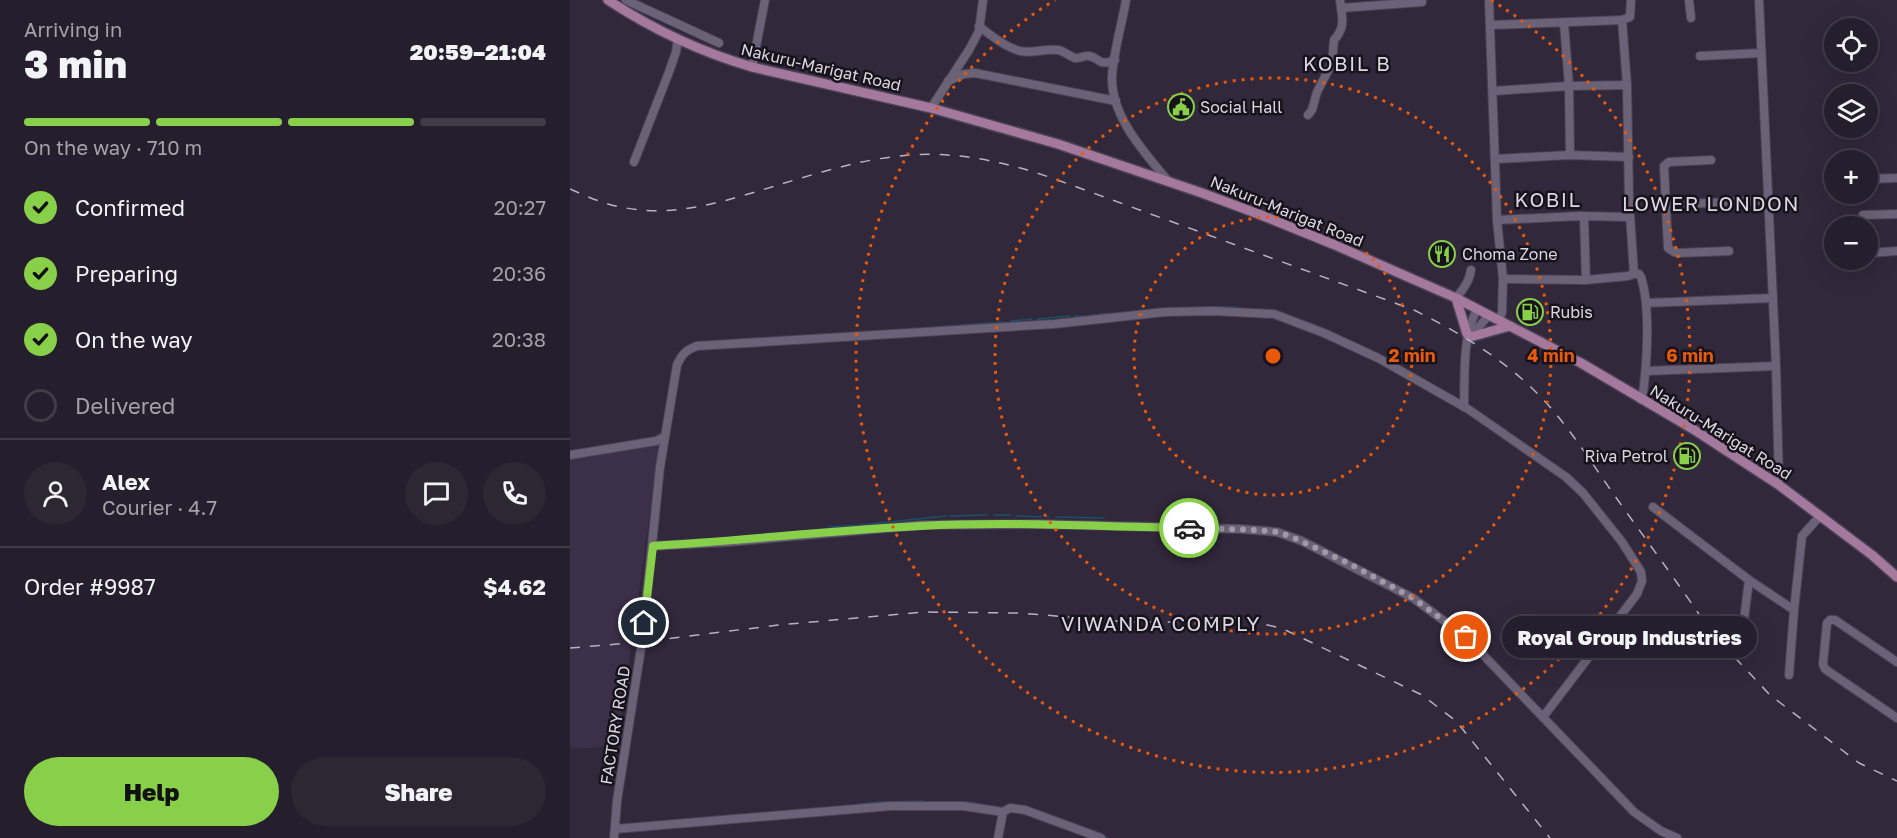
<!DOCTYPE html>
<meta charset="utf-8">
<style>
:root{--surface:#251e2c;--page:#2d2734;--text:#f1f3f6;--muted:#a3a2a9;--line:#423c48;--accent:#88cf4a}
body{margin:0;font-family:"Golos Text",sans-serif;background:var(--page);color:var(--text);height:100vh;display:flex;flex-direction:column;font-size:22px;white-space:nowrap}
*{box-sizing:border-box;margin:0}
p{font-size:20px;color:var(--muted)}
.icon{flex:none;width:33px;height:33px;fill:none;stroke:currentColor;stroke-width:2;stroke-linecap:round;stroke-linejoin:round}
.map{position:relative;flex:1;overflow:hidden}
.side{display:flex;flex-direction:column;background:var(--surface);width:570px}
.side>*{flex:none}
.buttons{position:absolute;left:1254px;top:18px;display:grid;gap:12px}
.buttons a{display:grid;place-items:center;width:54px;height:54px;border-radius:50%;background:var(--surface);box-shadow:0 6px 24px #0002,0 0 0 2px var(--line);font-size:30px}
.pin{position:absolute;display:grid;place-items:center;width:51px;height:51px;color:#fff;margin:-26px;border:3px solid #fff;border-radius:50%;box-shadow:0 2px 6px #0007}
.courier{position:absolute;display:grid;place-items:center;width:60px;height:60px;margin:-30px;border:4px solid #88cf4a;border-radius:50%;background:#fff;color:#222;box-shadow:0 2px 8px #0007}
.bubble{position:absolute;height:42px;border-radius:21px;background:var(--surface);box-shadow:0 6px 24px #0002,0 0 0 2px var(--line);font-size:20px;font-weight:800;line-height:42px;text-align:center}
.summary em{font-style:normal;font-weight:800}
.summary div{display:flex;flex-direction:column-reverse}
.summary{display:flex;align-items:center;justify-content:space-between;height:102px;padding:0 24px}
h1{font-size:39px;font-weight:800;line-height:45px}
.bar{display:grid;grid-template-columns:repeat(4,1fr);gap:9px 6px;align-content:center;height:72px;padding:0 24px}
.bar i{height:8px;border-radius:4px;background:var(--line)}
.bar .current{background:var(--accent)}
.bar p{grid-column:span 4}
.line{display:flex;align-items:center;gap:15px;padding:0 24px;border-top:2px solid var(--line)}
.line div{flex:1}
.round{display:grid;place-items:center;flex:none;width:63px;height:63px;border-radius:32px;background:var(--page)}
ol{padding:0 24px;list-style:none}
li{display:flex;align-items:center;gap:18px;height:66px}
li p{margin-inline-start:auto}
li .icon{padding:6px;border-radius:50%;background:var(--accent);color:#111;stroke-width:4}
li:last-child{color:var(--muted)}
li i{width:33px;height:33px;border:3px solid var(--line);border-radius:50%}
.button{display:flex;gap:12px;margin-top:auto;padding:12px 24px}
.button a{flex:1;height:69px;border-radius:36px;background:var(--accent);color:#111;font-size:24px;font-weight:800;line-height:69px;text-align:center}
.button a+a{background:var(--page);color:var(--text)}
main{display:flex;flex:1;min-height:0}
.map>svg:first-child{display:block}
.built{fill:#3b2f49}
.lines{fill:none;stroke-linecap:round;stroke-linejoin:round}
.stream{stroke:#1b4f6b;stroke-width:1.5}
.minor-casing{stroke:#4b4354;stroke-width:10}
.major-casing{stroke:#4b4354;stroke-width:12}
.minor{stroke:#6b6278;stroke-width:8}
.major{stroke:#a5799d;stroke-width:9}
.rail{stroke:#b8b2c0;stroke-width:1.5;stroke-dasharray:10 10;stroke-linecap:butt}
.done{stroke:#a099a8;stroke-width:6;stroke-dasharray:0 10.8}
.route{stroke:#88cf4a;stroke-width:8}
.ring{fill:none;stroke:#e8590c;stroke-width:3;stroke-dasharray:3 6}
.labels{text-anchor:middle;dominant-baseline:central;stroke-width:5;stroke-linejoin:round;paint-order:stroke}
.street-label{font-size:16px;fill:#dbd6e3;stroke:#17131b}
.poi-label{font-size:16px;fill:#dbd6e3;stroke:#17131b;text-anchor:start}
.quarter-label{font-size:20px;letter-spacing:1.5px;fill:#dbd6e3;stroke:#17131b}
.centre{fill:#e8590c;stroke:#17131b;stroke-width:3}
.ring-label{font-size:18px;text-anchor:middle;font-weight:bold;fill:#e8590c;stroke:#17131b;stroke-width:5;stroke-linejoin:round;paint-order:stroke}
</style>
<main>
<section class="side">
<div class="summary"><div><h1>3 min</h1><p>Arriving in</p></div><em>20:59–21:04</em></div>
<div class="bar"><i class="current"></i><i class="current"></i><i class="current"></i><i></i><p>On the way · 710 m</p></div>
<ol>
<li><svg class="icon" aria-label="check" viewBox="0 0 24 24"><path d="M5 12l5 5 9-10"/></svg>Confirmed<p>20:27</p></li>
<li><svg class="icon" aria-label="check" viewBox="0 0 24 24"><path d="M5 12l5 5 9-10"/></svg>Preparing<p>20:36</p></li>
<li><svg class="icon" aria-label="check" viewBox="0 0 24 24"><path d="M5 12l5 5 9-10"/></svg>On the way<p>20:38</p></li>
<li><i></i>Delivered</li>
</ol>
<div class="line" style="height:108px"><a class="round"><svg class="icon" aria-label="person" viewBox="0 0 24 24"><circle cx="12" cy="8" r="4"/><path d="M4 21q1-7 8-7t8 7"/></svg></a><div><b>Alex</b><p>Courier · 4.7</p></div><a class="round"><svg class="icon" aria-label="chat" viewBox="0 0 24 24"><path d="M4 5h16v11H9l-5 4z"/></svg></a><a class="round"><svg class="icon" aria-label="phone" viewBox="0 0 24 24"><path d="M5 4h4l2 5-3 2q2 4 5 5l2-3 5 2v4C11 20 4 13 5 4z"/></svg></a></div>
<div class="line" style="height:78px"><div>Order #9987</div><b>$4.62</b></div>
<div class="button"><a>Help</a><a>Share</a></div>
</section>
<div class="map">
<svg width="1327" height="838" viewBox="0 0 1327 838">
<rect width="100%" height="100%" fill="#31283b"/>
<path class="built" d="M90,443l-41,289 -4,14 -45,3v-290z"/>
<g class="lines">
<g class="stream">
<path d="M634,307h32"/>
<path d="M530,314l22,-1"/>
<path d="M520,315h6"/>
<path d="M505,316h9"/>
<path d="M467,319l33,-3"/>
<path d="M441,321l21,-2"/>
<path d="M365,327l69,-5"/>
<path d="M424,515h17"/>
<path d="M380,516l37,-1"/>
<path d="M446,516l26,1"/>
<path d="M477,517h2"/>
<path d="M486,517l48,1"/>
<path d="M258,527l32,-2 86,-9"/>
<path d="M365,802h33l35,6"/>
<path d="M282,805l27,-3 44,-1"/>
<path d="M446,805l11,2"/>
<path d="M533,836l5,2"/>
</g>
<defs>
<g id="minor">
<path d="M56,0l93,43"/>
<path d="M556,0c-4,24 -13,54 -14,77 -1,40 33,76 56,104"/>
<path d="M919,0l8,220 6,59 -1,33 -3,8"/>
<path d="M1061,0l-1,17 -8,3 5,65 2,115 5,74h5l2,3c10,32 6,89 1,123"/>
<path d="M1119,0l2,18"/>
<path d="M1189,0l17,366 3,119"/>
<path d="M771,8l81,-6"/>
<path d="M994,23l5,63 1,69"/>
<path d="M920,25l132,-5"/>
<path d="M409,26c12,10 26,21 41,25 13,3 25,-3 38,-1 6,1 11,6 17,8 5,1 9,-3 14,-2 12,2 8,11 26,4"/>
<path d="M1130,56l61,-3"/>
<path d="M182,67l13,-67"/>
<path d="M378,81l16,-7 11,-1 141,28"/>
<path d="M923,91l76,-5 58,-1"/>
<path d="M361,108l38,-58 10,-19 4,-31"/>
<path d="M738,115l4,-5 5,-18 15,-29 2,-23c12,-13 8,-23 6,-40"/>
<path d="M926,159l74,-4 59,2"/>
<path d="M1141,160l-42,2 -5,4 4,82 6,4 4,1 51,-2"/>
<path d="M64,162l35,-90 7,-20 2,-13"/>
<path d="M1298,179l29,-1"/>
<path d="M1096,205l102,-5"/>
<path d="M1293,215l34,-1"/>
<path d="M1014,217l2,63"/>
<path d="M927,220l82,-4 51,1"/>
<path d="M1298,253l29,-2"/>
<path d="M933,279l83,1 42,-4 6,-2"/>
<path d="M886,298c7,-8 14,-17 15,-28"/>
<path d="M1076,303l127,-5"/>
<path d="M900,337l19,-22"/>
<path d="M1076,371l130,-5"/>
<path d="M894,407c1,-34 -2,-68 13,-98"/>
<path d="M0,455l86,-14 8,-4"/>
<path d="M1083,507l96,73 45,30 -5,65"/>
<path d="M83,546l75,-4 194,-17 116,-1 202,5 37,3 25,9 111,57 53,39 168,175 27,19 16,7"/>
<path d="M1224,610l8,-74 18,-20"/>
<path d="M1173,627l6,-47"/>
<path d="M1327,662l-62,-42h-5l-3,3 -4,41 2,5 72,49"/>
<path d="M45,829l276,-23h72l40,6 7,-4 15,2 76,28"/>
<path d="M44,838l3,-37 25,-159 18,-175 17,-102c5,-11 9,-15 20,-19l357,-22 111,-12 49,-1 60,3 50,19 54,25 90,51 98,68 17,16 39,49 19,30 1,9 -5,13 -94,123"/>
<path d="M428,838l5,-26"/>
</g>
<g id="major">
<path d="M38,0c44,29 93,52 144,67l179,41 127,36 144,49 59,22 74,30 121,53 125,65 112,66 86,56 93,70 25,22"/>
<path d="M886,298l11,36"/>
<path d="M900,337l40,-11"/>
</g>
</defs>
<use href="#minor" class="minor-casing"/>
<use href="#major" class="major-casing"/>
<use href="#minor" class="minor"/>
<use href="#major" class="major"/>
<g class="rail">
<path d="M0,189c18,8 36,16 56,19 44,8 86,-3 129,-16 44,-13 90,-29 136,-35 55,-8 109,3 161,21l362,132c38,19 75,40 108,69 36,31 61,71 88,110 31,44 63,87 93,131l21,26 46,49 89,68 38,18"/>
<path d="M0,648l72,-6 136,-17 146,-13 96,1 107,9h50l50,-6 54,12 141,67 34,26 94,117"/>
</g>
</g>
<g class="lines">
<path class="done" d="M619,528l69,2 19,2 13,4 58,27 65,35 53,39"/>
<path class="route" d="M74,623l9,-77c89,-5 178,-16 268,-20 89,-5 178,1 268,2"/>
</g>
<g class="ring">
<circle cx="703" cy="356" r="139"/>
<circle cx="703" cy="356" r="278"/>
<path d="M921 0A417 417 0 1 1 485 0"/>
</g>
<defs>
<symbol id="civic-ring" viewBox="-11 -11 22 22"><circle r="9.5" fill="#17131b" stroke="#88cf4a" stroke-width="1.5"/><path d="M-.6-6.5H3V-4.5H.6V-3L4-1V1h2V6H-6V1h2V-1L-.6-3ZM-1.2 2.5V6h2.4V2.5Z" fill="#88cf4a"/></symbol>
<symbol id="restaurant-ring" viewBox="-11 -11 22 22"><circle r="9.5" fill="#17131b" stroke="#88cf4a" stroke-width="1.5"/><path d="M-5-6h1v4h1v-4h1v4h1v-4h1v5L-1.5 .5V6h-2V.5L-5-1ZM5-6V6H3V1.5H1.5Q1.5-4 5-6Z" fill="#88cf4a"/></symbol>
<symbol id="fuel-ring" viewBox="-11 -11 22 22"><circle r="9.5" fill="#17131b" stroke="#88cf4a" stroke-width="1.5"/><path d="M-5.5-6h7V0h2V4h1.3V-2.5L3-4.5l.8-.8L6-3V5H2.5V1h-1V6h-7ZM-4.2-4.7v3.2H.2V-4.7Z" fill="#88cf4a"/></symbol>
</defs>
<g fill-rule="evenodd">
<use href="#civic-ring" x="596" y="92" width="30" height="30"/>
<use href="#restaurant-ring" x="857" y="239" width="30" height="30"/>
<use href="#fuel-ring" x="945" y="297" width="30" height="30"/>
<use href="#fuel-ring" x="1102" y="441" width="30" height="30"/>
</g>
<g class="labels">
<g class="street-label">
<text transform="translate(251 67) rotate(13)">Nakuru-Marigat Road</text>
<text transform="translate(717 211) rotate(22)">Nakuru-Marigat Road</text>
<text transform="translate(1151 432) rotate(32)">Nakuru-Marigat Road</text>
<text transform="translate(45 725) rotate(-81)">FACTORY ROAD</text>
</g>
<g class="poi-label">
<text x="630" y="107">Social Hall</text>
<text x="892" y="254">Choma Zone</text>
<text x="980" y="312">Rubis</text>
<text x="1098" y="456" text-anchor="end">Riva Petrol</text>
</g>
<g class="quarter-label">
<text x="777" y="63">KOBIL B</text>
<text x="978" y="199">KOBIL</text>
<text x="1141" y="203">LOWER LONDON</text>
<text x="591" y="623">VIWANDA COMPLY</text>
</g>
</g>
<circle cx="703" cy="356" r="9" class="centre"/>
<g class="ring-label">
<text x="842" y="362">2 min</text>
<text x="981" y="362">4 min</text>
<text x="1120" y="362">6 min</text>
</g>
</svg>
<div class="buttons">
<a><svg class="icon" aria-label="locate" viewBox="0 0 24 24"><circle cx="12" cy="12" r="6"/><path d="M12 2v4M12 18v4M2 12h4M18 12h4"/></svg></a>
<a><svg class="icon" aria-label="layers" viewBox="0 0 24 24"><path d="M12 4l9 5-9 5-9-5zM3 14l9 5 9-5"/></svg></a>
<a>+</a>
<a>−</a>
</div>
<div class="pin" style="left:896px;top:637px;background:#ea580c"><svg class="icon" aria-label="bag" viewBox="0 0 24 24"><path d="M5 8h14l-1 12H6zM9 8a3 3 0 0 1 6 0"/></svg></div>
<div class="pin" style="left:74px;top:623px;background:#1f2937"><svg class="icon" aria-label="home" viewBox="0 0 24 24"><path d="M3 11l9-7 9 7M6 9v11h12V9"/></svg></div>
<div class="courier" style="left:619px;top:528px"><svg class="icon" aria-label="car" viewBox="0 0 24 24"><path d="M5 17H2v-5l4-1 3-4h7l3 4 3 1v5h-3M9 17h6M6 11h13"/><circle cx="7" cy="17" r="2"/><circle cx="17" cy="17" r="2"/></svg></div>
<div class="bubble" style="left:932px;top:616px;width:255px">Royal Group Industries</div>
</div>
</main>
